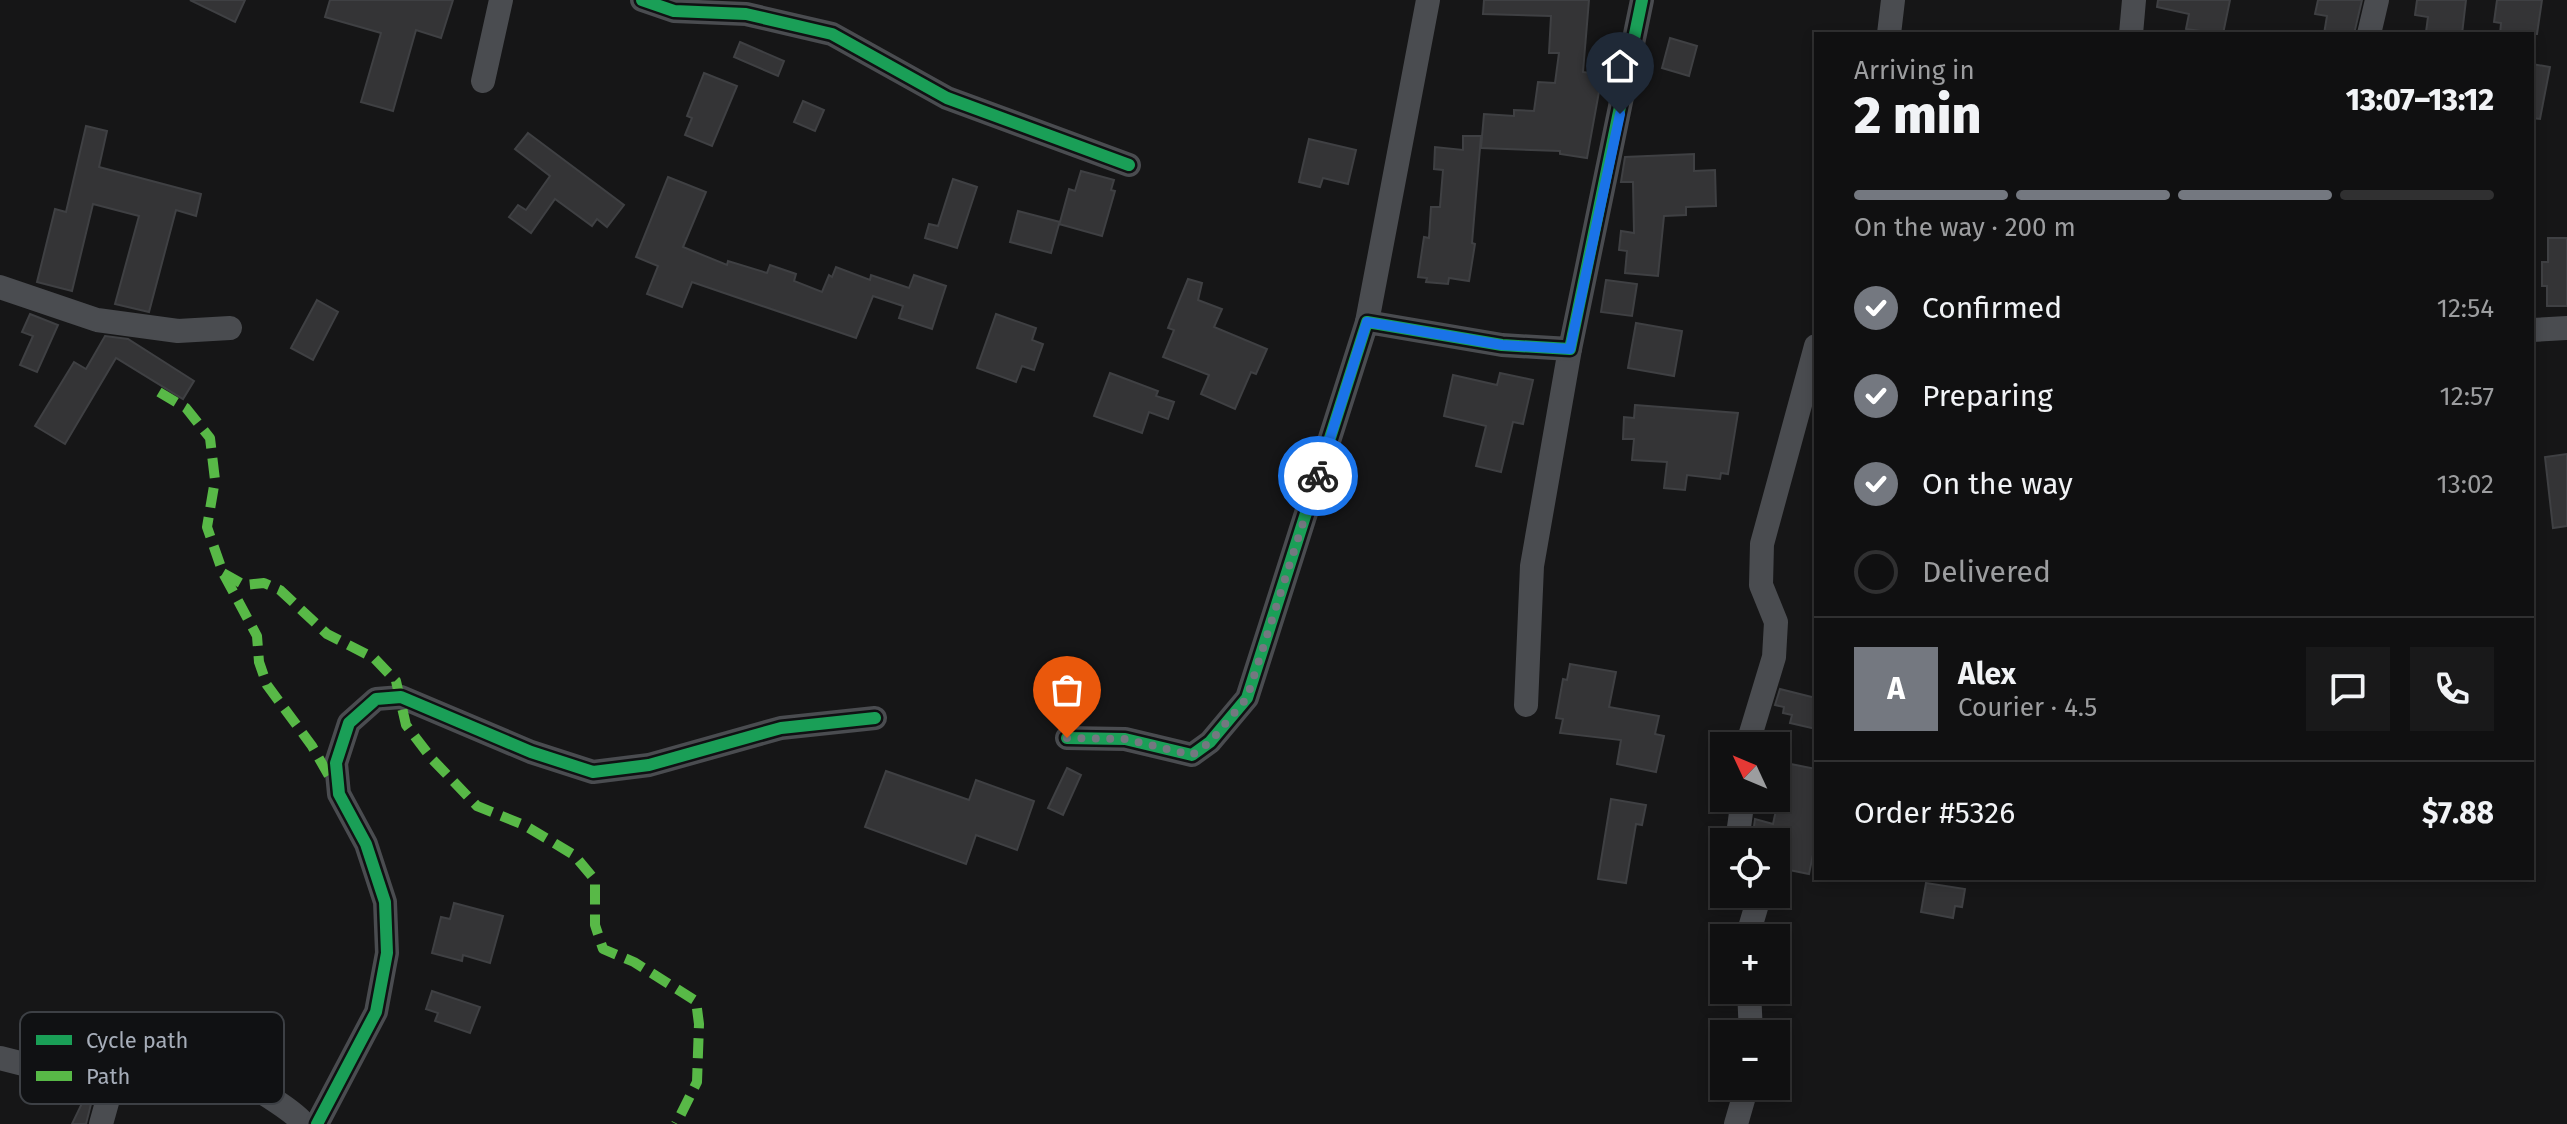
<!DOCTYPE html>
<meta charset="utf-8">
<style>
:root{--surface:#101011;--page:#19191a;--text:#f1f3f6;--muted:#9c9d9f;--line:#303031;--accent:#747880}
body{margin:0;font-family:"Fira Sans",sans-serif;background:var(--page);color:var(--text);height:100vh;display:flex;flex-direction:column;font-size:30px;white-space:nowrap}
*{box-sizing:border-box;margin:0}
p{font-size:26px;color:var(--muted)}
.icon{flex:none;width:44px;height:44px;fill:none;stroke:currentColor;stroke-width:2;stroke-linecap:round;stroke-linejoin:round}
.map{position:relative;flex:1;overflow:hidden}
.details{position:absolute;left:1814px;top:32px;width:720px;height:848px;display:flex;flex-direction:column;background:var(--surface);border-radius:0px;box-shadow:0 4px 12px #0003,0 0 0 2px var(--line)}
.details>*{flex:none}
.needle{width:52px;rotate:314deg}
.controls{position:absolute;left:1710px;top:732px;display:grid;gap:16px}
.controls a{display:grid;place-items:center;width:80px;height:80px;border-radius:0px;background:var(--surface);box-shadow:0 4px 12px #0003,0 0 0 2px var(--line);font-size:40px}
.pin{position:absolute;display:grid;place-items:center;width:68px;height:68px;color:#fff;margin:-82px -34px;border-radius:50% 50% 50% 0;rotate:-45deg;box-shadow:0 0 8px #0007}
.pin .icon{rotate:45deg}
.courier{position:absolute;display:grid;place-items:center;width:80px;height:80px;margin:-40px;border:6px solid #1a73e8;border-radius:50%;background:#fff;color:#222;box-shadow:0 2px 10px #0007}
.headline em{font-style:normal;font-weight:800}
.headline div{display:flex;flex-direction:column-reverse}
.headline{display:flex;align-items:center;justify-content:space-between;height:136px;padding:0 40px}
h1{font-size:52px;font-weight:800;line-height:60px}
.bar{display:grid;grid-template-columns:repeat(4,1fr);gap:12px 8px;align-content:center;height:96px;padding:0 40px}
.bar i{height:10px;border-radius:6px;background:var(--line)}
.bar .active{background:var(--accent)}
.bar p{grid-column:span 4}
.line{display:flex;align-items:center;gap:20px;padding:0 40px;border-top:2px solid var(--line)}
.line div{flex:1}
.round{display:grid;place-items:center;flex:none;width:84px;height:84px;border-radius:0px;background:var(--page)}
ol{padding:0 40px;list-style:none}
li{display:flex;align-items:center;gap:24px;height:88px}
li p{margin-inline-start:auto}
li .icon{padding:8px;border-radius:50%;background:var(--accent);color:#fff;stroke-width:4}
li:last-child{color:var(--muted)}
li i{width:44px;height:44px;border:4px solid var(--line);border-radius:50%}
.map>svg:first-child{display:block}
.building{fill:#343436;stroke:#3f4043;stroke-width:2}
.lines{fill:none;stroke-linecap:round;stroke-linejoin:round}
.minor{stroke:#4a4c50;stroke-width:24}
.quiet{stroke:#58b947;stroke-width:10;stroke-dasharray:20 10;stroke-linecap:butt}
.cycleway-casing{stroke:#101113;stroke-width:17}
.cycleway{stroke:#1a9f57;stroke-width:12}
.done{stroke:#747880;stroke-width:8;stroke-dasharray:0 14.4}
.route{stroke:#1a73e8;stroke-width:10}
.key{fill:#101113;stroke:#3d4045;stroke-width:2}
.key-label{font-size:22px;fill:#a6adb9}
</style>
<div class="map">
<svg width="2567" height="1124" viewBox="0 0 2567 1124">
<rect width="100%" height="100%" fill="#161617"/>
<g class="building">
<path d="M190,0h55l-10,22z"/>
<path d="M330,0h123l-12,38 -25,-8 -23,81 -32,-9 20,-69 -56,-16z"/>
<path d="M1484,0h105l-6,72 19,3 -15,83 -27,-4v-3l-79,-3 3,-34 30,2v-6l20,1 4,-29 17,1 4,-30h-10l2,-37 -68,-2z"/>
<path d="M2158,0h72l-7,34 -37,-5 3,-15 -32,-7z"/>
<path d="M2318,0h44l-8,34h-30l3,-18 -12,-2z"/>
<path d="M2417,0h49l-4,34 -36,-2 2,-15 -13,-2z"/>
<path d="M2497,0h45l-5,34h-37l1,-11 -7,-1z"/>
<path d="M1670,38l27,8 -8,30 -27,-8z"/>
<path d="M740,42l44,19 -6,15 -44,-19z"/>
<path d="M2532,64l18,3 -10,52 -8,-1z"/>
<path d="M704,73l33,13 -25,60 -27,-11 7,-17 -5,-2z"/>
<path d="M803,101l21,9 -9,21 -21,-9z"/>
<path d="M86,126l21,5 -8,36 102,27 -5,22 -20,-6 -27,102 -34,-8 24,-88 -46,-12 -21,87 -35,-9 18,-73 11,3z"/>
<path d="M528,133l96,72 -17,22 -10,-8 -5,7 -37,-27 -24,34 -22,-16 9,-12 8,5 24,-34 -35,-27z"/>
<path d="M1463,136h18l-9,107 3,1 -6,37 -20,-3 -1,6 -22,-2 1,-4 -9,-1 6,-40 5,1 2,-31h9l3,-37 -9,-1 1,-22 28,3z"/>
<path d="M1309,139l47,11 -8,34 -25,-6 -3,9 -21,-5z"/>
<path d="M1694,154v17l21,-1 1,36 -30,1v8l-22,1 -6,60 -33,-3 2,-22 -8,-1 2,-19 13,2 -1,-51h-12l4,-25z"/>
<path d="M1081,171l33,9 -3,10 4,1 -13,45 -43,-12 -8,29 -41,-11 8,-31 42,11 9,-33 6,2z"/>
<path d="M668,177l38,15 -23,55 44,18 1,-4 39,12 3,-8 26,9 -2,7 28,11 7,-17 3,2 4,-10 34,13 1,-5 38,13 5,-13 32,11 -14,43 -33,-11 4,-12 -30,-10 -17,42 -164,-56 -10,25 -35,-13 11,-28 -22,-9z"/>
<path d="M953,179l24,8 -20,61 -32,-10 4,-14 9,2z"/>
<path d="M2548,238h19v68h-20v-20h-5v-24h6z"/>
<path d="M1188,279l14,4 -4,17 24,9 -8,18 53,22 -11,25 -5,-2 -16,37 -34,-15 8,-19 -46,-18 11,-27 -6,-2z"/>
<path d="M1606,280l31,4 -5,32 -31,-4z"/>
<path d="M317,300l21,12 -25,48 -22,-12z"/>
<path d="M30,314l28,11 -21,47 -17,-7 13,-29 -11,-4z"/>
<path d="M996,314l40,14 -4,12 11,4 -9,26 -12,-4 -6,16 -39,-14z"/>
<path d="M1636,323l46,8 -8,45 -46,-8z"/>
<path d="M105,336l23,3 66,42 -11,18 -67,-41 -51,86 -30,-18 39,-64 12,7z"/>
<path d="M1110,373l48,18 -2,5 18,6 -6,17 -19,-7 -7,21 -48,-17z"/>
<path d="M1500,373l33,7 -10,44 -10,-2 -12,50 -25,-6 10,-40 -42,-10 9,-41 44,10z"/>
<path d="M1635,405l103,8 -10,61 -7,-1 -1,6 -33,-4 -2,15 -21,-2 3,-26 -35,-2 2,-21h-11l1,-22 10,1z"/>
<path d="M2567,454v72l-14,2 -8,-71z"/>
<path d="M1570,664l46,8 -7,35 50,9 -4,18 9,2 -8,36 -39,-8 4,-24 -61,-7 3,-14 -7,-1 7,-39 4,1z"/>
<path d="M1780,689l36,9v31l-26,-6 2,-8 -9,-2 1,-6 -9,-2z"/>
<path d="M1776,761l40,8v71l-7,34 -25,-5 3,-18 -11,-4v-5l-24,-1 3,-22 18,5 8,-37 -5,-1z"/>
<path d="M1067,768l14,7 -18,40 -15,-7z"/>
<path d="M886,771l83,29 7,-20 58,21 -17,49 -41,-15 -10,29 -101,-37z"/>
<path d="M1611,799l35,6 -4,20 -6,-1 -10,59 -28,-4z"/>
<path d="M1926,883l39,6 -3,18 -7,-1 -2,12 -32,-6z"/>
<path d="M454,903l49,13 -13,47 -27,-8 -1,6 -30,-8 9,-36 9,2z"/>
<path d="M432,991l48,16 -10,26 -35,-12 3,-8 -12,-4z"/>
<path d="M85,1097l7,3 -6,24h-14z"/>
</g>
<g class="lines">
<g class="minor">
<path d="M642,0l32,11 72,3 86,20 115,64 182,67"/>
<path d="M1889,34l4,-34"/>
<path d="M2131,34l3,-34"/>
<path d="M2369,34l8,-34"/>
<path d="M483,81l18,-81"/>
<path d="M0,287l97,33 81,11 52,-3"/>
<path d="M1367,322l61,-322"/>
<path d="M2532,330l35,-2"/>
<path d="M1526,705l6,-139 38,-217"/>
<path d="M1067,738l58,1 67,16 18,-13 37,-44 120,-376 135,23 68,4 72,-349"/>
<path d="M1747,746l27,-89 2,-35 -15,-37 1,-41 54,-198"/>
<path d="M1737,842l6,-44"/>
<path d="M1747,938l13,-44"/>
<path d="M1749,990l2,44"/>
<path d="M120,1056c10,-3 26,-11 36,-10 30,1 130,55 148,78"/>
<path d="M0,1058l63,16 57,-18 -19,68"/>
<path d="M317,1124l59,-112 11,-59 -2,-51 -19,-58 -27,-50 -3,-31 13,-40 27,-24 25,-2 130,55 62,20 56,-7 132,-37 94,-10"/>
<path d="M1736,1124l11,-38"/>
</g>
<g class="quiet">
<path d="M159,392l27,16 24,30 5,42 -8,47 16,46 34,63 2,26 8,23 45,61 21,37"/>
<path d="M223,573l21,12 20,-2 16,7 47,44 47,24 22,23 10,44 26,34 45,47 47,19 50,30 21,25v45l8,24 31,13 62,39 3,23 -2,58 -21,42"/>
</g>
<defs>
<g id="cycleway">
<path d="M642,0l32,11 72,3 86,20 115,64 182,67"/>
<path d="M1067,738l58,1 67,16 18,-13 37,-44 120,-376 135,23 68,4 72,-349"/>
<path d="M317,1124l59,-112 11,-59 -2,-51 -19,-58 -27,-50 -3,-31 13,-40 27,-24 25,-2 130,55 62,20 56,-7 132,-37 94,-10"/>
</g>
</defs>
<use href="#cycleway" class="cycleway-casing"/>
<use href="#cycleway" class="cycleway"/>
</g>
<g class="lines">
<path class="done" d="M1067,738l58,1 67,16 18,-13 37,-44 71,-222"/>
<path class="route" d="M1318,476l49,-154 135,23 68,4 50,-235"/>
</g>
<rect x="20" y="1012" width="264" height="92" rx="12" class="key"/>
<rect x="36" y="1035" width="36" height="10" fill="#1a9f57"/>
<rect x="36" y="1071" width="36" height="10" fill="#58b947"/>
<g class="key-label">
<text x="86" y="1048">Cycle path</text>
<text x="86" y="1084">Path</text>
</g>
</svg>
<div class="controls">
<a><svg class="needle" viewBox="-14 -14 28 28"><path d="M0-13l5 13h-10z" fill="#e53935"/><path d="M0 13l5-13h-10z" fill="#9c9d9f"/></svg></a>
<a><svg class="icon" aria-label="locate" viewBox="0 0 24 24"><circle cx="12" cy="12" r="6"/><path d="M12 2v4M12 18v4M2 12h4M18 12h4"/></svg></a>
<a>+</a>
<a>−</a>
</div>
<div class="pin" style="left:1067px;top:738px;background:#ea580c"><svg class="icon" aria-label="bag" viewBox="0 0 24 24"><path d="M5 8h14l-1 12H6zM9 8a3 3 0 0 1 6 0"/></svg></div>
<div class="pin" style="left:1620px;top:114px;background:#1f2937"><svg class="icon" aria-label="home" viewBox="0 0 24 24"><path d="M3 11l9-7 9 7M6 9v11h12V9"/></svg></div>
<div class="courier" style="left:1318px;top:476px"><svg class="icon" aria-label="bike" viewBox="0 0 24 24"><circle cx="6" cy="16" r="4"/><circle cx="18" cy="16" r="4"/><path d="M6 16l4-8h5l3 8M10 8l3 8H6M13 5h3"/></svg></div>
<section class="details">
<div class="headline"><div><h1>2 min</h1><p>Arriving in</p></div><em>13:07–13:12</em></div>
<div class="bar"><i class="active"></i><i class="active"></i><i class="active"></i><i></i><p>On the way · 200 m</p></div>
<ol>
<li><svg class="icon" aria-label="check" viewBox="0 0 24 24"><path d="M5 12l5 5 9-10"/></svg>Confirmed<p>12:54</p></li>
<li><svg class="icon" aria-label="check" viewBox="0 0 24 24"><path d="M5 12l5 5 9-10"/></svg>Preparing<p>12:57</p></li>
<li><svg class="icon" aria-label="check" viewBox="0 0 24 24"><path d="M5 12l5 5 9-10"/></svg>On the way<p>13:02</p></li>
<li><i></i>Delivered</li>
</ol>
<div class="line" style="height:144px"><b class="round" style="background:var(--accent);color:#fff">A</b><div><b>Alex</b><p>Courier · 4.5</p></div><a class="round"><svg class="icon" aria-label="chat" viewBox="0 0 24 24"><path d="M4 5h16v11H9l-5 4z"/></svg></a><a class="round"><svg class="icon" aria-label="phone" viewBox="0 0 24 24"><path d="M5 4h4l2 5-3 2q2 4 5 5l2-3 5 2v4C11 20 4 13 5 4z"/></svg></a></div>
<div class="line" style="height:104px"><div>Order #5326</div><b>$7.88</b></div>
</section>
</div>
